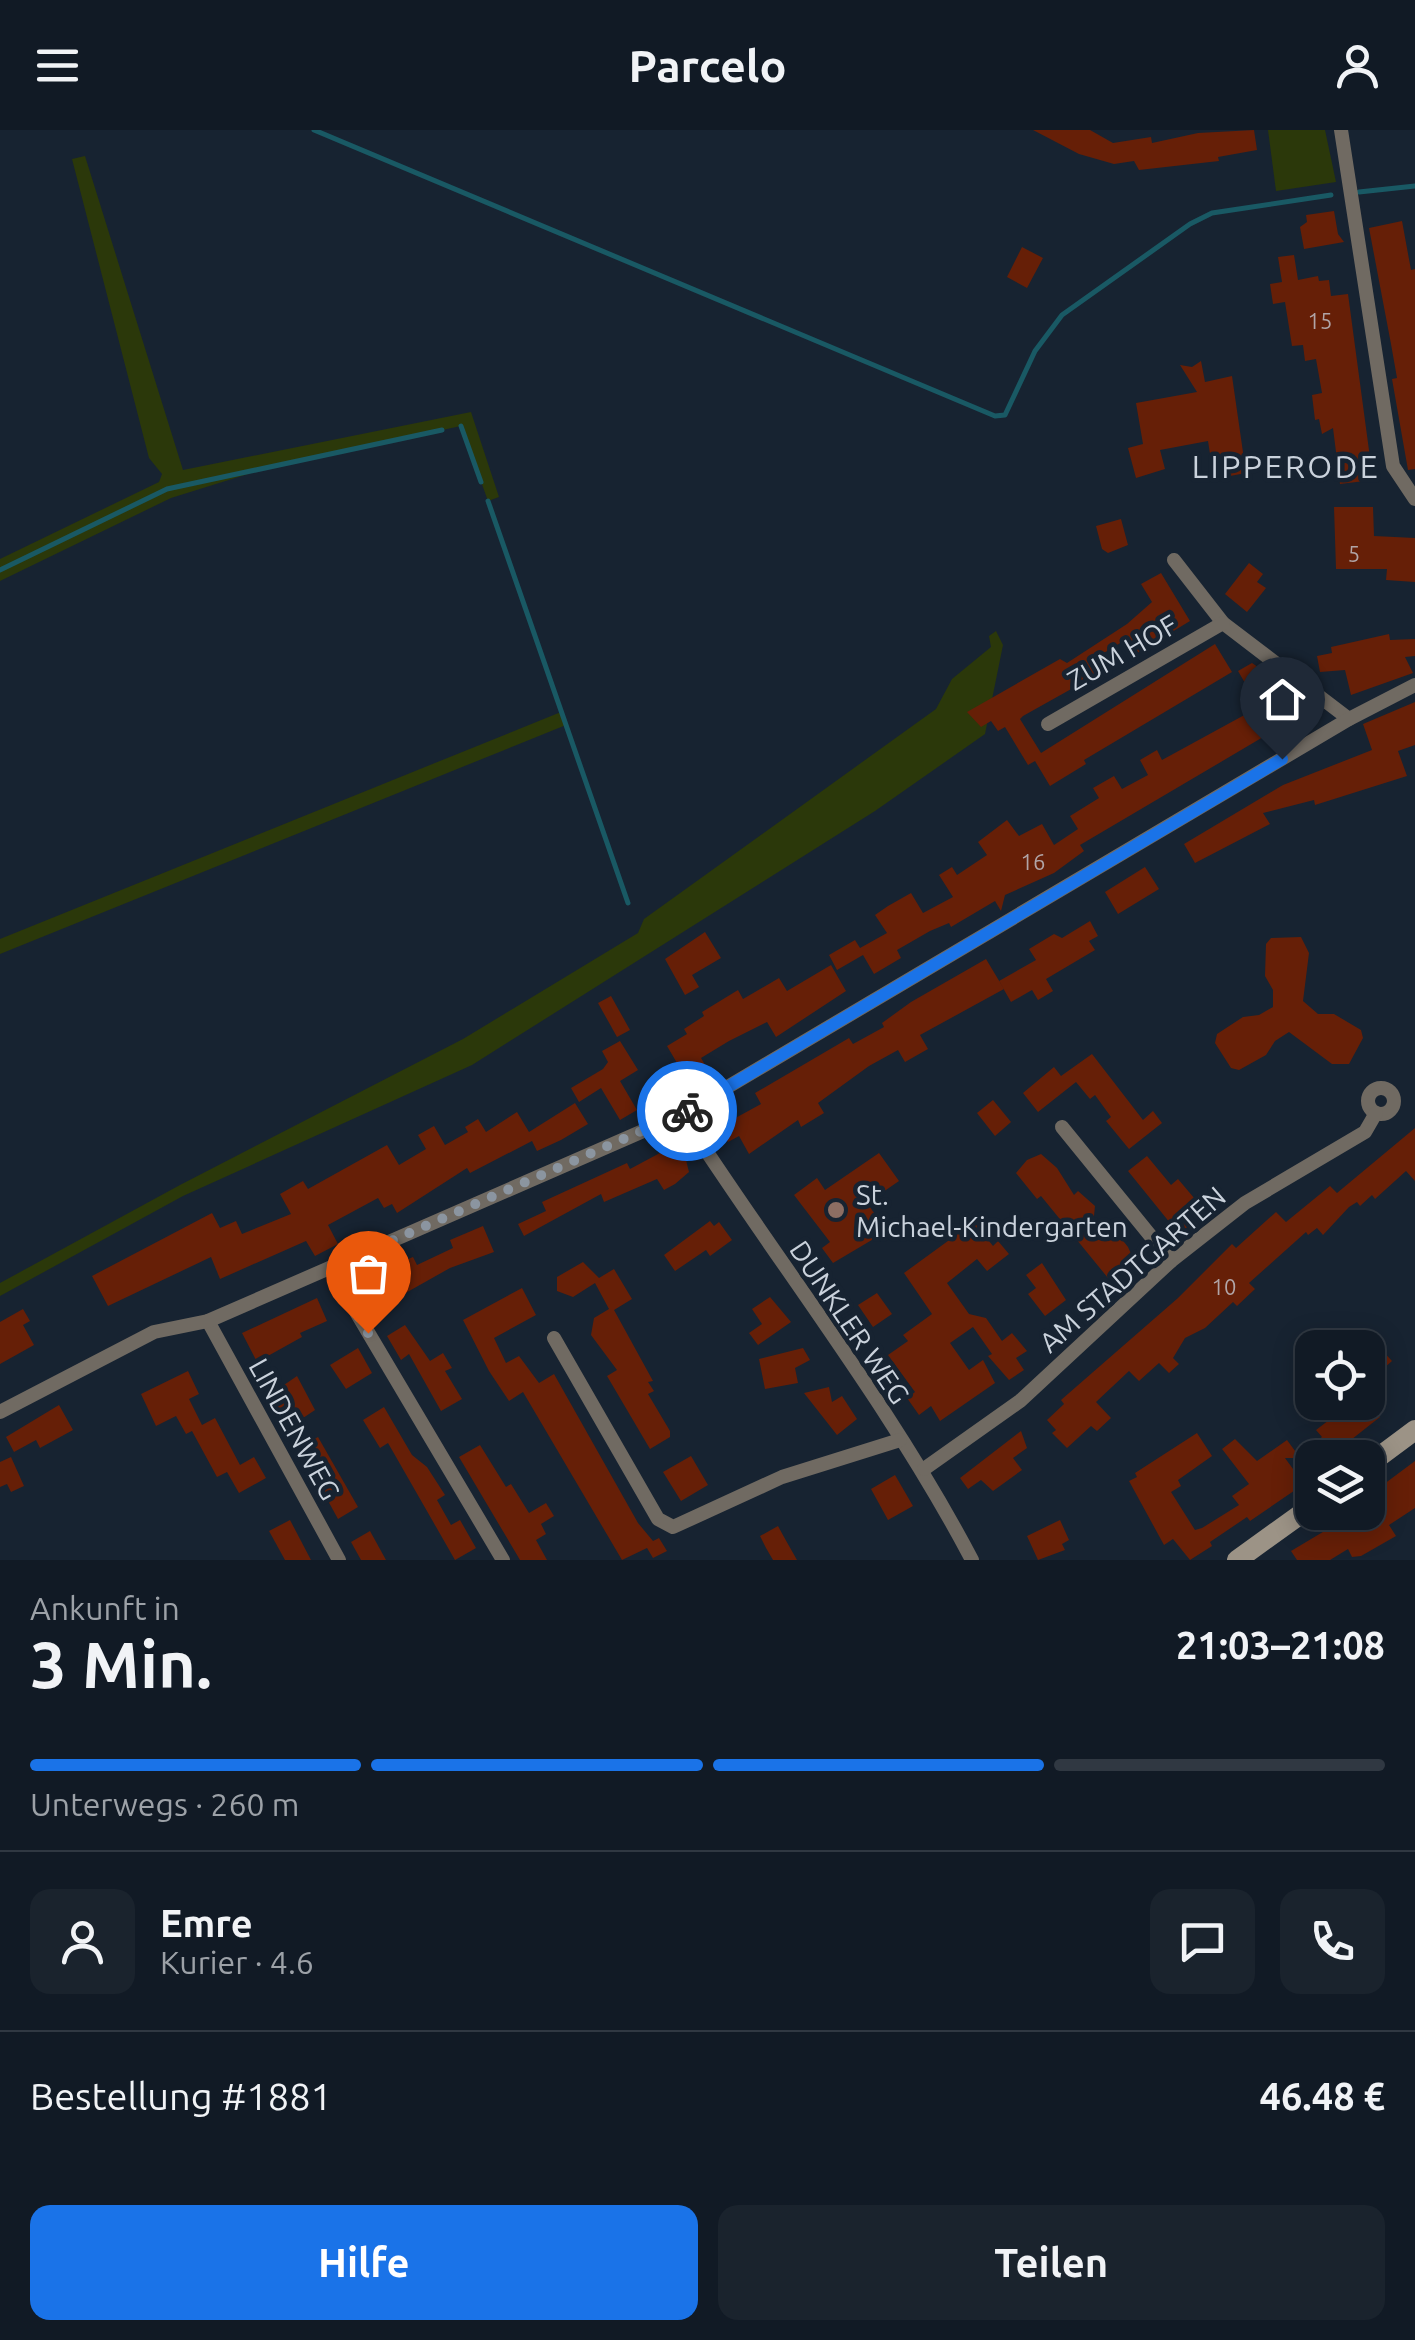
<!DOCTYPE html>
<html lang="de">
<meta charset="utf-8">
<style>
:root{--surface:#111a25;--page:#1a232d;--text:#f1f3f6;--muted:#9ca1a7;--line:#303842;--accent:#1a73e8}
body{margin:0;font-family:Ubuntu,sans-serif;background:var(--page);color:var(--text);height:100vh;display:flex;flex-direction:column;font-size:38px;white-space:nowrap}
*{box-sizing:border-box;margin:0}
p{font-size:32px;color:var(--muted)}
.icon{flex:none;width:55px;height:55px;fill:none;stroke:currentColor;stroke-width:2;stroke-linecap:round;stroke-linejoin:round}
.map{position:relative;height:1430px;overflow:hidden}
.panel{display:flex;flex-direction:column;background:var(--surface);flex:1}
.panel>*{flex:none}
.fabs{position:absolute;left:1295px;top:1200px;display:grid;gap:20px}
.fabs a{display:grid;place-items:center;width:90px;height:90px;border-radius:20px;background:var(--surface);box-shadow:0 5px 25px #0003,0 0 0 2px var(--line);font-size:50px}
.pin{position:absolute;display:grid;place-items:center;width:85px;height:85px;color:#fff;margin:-102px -42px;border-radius:50% 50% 50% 0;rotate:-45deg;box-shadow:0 0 10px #0007}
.pin .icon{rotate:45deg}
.courier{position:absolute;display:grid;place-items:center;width:100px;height:100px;margin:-50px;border:8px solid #1a73e8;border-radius:50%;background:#fff;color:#222;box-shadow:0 2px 12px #0007}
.overview em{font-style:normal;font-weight:700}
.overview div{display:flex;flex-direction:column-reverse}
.overview{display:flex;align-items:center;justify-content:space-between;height:170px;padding:0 30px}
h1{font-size:65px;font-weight:700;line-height:75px}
.bar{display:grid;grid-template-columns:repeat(4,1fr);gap:15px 10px;align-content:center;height:120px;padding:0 30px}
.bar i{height:12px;border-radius:8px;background:var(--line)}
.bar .selected{background:var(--accent)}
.bar p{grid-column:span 4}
.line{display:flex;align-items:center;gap:25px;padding:0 30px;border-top:2px solid var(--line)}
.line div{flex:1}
.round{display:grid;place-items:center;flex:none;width:105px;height:105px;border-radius:20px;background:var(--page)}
.action{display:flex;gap:20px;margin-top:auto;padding:20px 30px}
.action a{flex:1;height:115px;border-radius:20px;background:var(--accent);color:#fff;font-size:40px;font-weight:700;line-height:115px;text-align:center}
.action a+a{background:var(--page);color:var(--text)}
header{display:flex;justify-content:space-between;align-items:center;height:130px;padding:0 30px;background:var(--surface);font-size:45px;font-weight:700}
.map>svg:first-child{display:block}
.green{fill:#2b380a}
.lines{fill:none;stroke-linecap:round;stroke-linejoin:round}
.stream{stroke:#195964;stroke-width:5}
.building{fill:#661f07}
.street{stroke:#706a62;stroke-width:14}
.secondary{stroke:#9c9386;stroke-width:20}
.done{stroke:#8b95a0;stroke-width:10;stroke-dasharray:0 18}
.route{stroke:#1a73e8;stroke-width:12}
.education-dot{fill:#8d6e63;stroke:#172331;stroke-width:4}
.labels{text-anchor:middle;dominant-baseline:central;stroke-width:9;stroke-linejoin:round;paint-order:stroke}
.number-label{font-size:22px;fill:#b1a5a7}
.street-label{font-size:28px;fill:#cad2dc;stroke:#172331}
.poi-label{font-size:28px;fill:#cad2dc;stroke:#172331;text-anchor:start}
.quarter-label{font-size:32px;letter-spacing:2.5px;fill:#cad2dc;stroke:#172331}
</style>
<header><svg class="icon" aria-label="menu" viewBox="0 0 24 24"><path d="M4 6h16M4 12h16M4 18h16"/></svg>Parcelo<svg class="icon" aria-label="person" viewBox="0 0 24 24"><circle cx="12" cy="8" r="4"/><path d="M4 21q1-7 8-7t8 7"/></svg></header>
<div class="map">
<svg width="1415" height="1430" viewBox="0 0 1415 1430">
<rect width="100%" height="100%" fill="#172331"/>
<g class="green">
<path d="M1268,0h57l11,52 -60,9z"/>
<path d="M85,26l98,314 288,-58 28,85 -11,4 -27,-75 -184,39 -106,33 -171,83v-22l159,-77 3,-8 -13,-16 -77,-299z"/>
<path d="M996,501l7,14 -18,89 -110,77 -403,254 -289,131 -183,100v-13l180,-98 283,-146 175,-106 6,-14 292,-210 16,-30 39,-32 -2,-11z"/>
<path d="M561,582l5,13 -566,229v-15z"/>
</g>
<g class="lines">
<g class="stream">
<path d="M314,0l681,286 10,-1 30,-64 27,-36 128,-91 22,-11 119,-18"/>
<path d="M1359,62l56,-6"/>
<path d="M461,296l20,56"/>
<path d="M488,371l140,402"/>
<path d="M0,440l167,-81 275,-59"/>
</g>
</g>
<g class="building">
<path d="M1033,0h57l23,13 38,-6 1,6 46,-10 56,-3 3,20 -39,7 1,4 -80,9 -5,-9 -20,3 -35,-10z"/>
<path d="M1334,81l4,23 6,8 -40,7 -4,-22 7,-5 -1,-7z"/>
<path d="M1402,91l9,49 4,-1v200l-7,1 -16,-91 5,-1 -6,-34 -22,-116z"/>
<path d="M1022,117l21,11 -16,30 -20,-11z"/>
<path d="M1294,125l4,25 20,-4 1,5 10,-1 2,16 17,-2 25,186 -33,4 -7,-56 -11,6 -3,-15 -4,1 -3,-25 10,-2 -6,-34 -11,2 -2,-16 -11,1 -7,-44 -12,2 -3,-20 12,-2 -4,-25z"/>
<path d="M1201,231l4,21 27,-6 14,97 -32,6 -6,-38 -48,9 5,19 -29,9 -8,-30 15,-4 -7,-41 61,-11 -17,-27 12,2z"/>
<path d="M1334,377h39l1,29 41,2v44l-29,-2 1,-11h-51z"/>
<path d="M1121,389l7,26 -20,8 -6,-4 -6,-23z"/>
<path d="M1249,433l14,11 -6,8 9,6 -19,24 -22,-18z"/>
<path d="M1161,443l29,48 -56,34 -9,-15 -26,16 8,13 -84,47 -3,3 21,34 174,-109 17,28 -148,88 2,4 -36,22 -15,-25 -7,4 -23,-38 -7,4 -7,-10 -10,6 -14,-15 93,-53 7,4 60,-39 25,-22 -11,-18z"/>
<path d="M1389,504l1,6 25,-1v17l-10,1 8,16 -62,22 -6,-25 -25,2 -3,-16 15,-3 -1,-6z"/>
<path d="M1252,533l16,11 -8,4 27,45 -207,122 4,6 -30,22 -49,22 -4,16 -6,-10 -44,26 -2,-4 -19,8 -33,19 4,8 -27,16 -11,-19 -26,15 -8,-15 26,-15 5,8 27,-15 -12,-18 13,-9 23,-13 12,20 30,-16 -14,-22 13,-8 5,8 30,-20 -9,-13 29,-22 12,16 23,-12 12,21 24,-16 -8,-13 29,-18 -6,-10 21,-12 8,13 26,-14 -8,-15 17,-10 5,10 97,-53 -21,-36z"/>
<path d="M1415,572v43l-17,6 9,25 -92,29 -1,-5 -51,13 7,11 -75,39 -11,-19 99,-59 89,-35 -9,-26z"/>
<path d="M1145,737l14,22 -41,25 -13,-22z"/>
<path d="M1090,791l8,15 -9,5 6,9 -49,29 7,12 -15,9 -6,-10 -21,12 -12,-21 37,-21 -7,-11 25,-15 8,4z"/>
<path d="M705,802l16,26 -29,17 7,12 -14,8 -20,-36z"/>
<path d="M1301,807l8,16 -6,48 15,13h16l27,16 2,8 -14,26h-17l-43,-32 -14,9 -9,14 -27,15 -8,-2 -16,-25 2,-9 26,-17 16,-2 14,-8v-17l-8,-14 1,-32 5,-6z"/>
<path d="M986,829l18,30 -84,46 8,14 -23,13 -7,-12 -29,16 -51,37 6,10 -23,14 -3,-7 -49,34 -10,-18 -11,6 -9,-15 42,-23 -6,-11 94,-55 4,6 31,-17 -2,-4 29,-21z"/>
<path d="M831,835l15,26 -70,46 -9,-15 -38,19 -28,17 9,15 -33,20 -13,-22 13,-8 -10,-17 20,-12 -3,-5 20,-13 -2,-4 36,-22 5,9 36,-21 8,13z"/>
<path d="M611,866l19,34 -13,7 -19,-34z"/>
<path d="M620,911l18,29 -18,11 17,29 -17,10 -19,-32 -22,14 -8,-14 32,-19 5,-7 -6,-11z"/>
<path d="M1092,924l51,66 10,-9 9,12 -33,26 -23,-28 5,-4 -16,-22 -5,4 -14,-17 -38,30 -15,-19 31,-26 7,9z"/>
<path d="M993,970l18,22 -16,14 -18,-23z"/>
<path d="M575,973l13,21 -27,16 -24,11 -5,-10 -62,32 -3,-5 -70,45 -5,-9 -8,4 -6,-10 -50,27 10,19 -23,12 -9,-15 -86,38 -9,-22 -103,49 -16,-30 120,-63 8,15 16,-7 6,13 49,-20 -11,-20 23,-13 5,8 79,-44 12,20 27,-16 -8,-14 16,-9 11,19 23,-13 -3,-5 13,-8 8,13 31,-20 12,20z"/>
<path d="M1415,998v53l-9,-10 -31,28 -3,-4 -12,11 -3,-4 -8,5 -26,28 -6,-7 -9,7 -2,-3 -57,51 6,6 -18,17 -4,-4 -28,26 -20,10 -12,20 6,6 -10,9 -10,-10 -20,18 -10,-10 -33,31 15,16 -14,13 -6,-5 -24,22 -15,-15 4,-3 -9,-10 17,-16 -3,-4 117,-102 54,-54 4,4 40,-36 10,10 44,-36 7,7z"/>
<path d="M673,1016l13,14 3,12 -14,12 -11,6 -7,-11 -53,23 -3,-8 -77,42 -6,-12 28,-13 -4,-9 85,-39 3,6z"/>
<path d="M879,1023l20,28 -32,22 20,28 -54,32 -11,-15 8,-6 -36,-47 23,-17 8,12z"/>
<path d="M1041,1024l16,14 17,27 4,-4 17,15 -3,30 16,-14 20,25 5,11 -10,12 -15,8 -67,-82 -4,3 -21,-26 11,-13z"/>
<path d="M1147,1026l24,29 7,-6 22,26 -13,11 5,7 -13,11 -51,-63z"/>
<path d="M710,1091l4,5 5,-4 13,18 -22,16 -4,-6 -31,21 -11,-16z"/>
<path d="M974,1092l19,24 5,-5 11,13 -22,17 -10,-12 -30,24 22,31 17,4 16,23 10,-8 15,18 -11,7 8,12 -15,10 -21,-24 4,-2 -19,-27 -23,16 19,27 14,-10 12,23 -55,38 -9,-15 -12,9 -12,-17 8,-6 -27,-37 20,-14 -5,-6 29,-21 -28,-41z"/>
<path d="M483,1096l11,26 -44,16 -64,36 -15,-30 42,-17 4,8 36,-17 -3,-8z"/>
<path d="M583,1132l16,16 15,-9 18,30 -18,11 39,71 -5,1 6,9 -6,3 22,37v6l-20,12 -43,-73 10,-6 -26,-35 3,-17 15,-9 -14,-26 -22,14 -16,-6v-14z"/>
<path d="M1042,1133l24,37 -21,16 -17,-22 8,-6 -10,-13z"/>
<path d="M522,1158l14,27 -42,23 12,25 13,-7 20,27 15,-9 84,149 15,18 6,-3 8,13 -14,7 -6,-10 -25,12 -99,-168 -14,9 -20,-30 -26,-51z"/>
<path d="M877,1163l15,21 -19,13 -15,-22z"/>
<path d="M770,1167l21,25 -33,23 -9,-12 13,-9 -10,-15z"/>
<path d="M317,1168l10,23 -27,12 2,4 -45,25 -15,-29z"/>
<path d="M23,1179l7,12 -7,4 11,20 -34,19v-42z"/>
<path d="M405,1195l25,36 13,-8 9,15 -7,3 17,28 -21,12 -32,-57 -8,6 -14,-24z"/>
<path d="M1364,1201l28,30 -24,21v-34h-24z"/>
<path d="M358,1218l14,25 -26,16 -16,-24z"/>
<path d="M803,1218l7,12 -15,8 3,15 -33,6 -6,-30z"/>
<path d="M188,1241l11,23 -10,5 13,26 13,-7 25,47 14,-8 12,21 -27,15 -12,-21 -10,5 -25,-46 -6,3 -10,-18 -20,10 -15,-32z"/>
<path d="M297,1246l18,34 -27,18 -12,-21 16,-9 -8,-13z"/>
<path d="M829,1257l3,15 10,-6 15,23 -20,16 -33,-42z"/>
<path d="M1322,1272h45l13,15 -52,41h-43l19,26 -54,37 -3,-4 -37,25 2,4 -22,14 -17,-21 -9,6 -35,-64 8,-4 -2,-4 62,-40 15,23 -34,24 3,6 -10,6 24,38 7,-2 37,-23 -7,-9 17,-12 -27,-35 13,-10 22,22 30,-21 11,15 24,-18 -6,-7 17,-13z"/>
<path d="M59,1275l14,25 -33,18 -4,-8 -22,12 -8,-15z"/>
<path d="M384,1277l28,48 15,12 18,28 -8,5 14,25 9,-5 16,28 -21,12 -67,-117 -8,5 -17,-28z"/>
<path d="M1021,1301l6,17 -14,10 9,12 -29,21 -12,-11 -13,9 -8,-11z"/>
<path d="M318,1307l40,70 -20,12 -39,-71z"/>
<path d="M480,1315l26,42 5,-3 18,29 17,-10 8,13 -13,8 5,10 -10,6 11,20h-27l-61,-103z"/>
<path d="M691,1326l17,29 -27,16 -18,-29z"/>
<path d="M11,1327l13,29 -13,6 -4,-8 -7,3v-25z"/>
<path d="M1415,1331v47l-26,17 7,11 -35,20 -9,1 -4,-8 -18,11h-33l-6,-9 52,-31 -5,-8h30v-16z"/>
<path d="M895,1345l18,31 -25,14 -17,-31z"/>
<path d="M290,1390l21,40h-26l-16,-29z"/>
<path d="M1060,1390l9,20 -7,4 3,6 -27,10 -11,-24z"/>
<path d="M778,1396l6,11 13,23h-24l-7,-12 -6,-12z"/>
<path d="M370,1401l16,29h-25l-10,-18z"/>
</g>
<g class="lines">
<g class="street">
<path d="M1341,0l52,336 22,33"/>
<path d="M1174,430l49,63 126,96"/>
<path d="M1048,594l175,-101"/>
<circle cx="1381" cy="971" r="13"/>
<path d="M682,984c96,149 208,290 290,446"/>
<path d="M1062,997l109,134"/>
<path d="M330,1138l173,292"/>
<path d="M208,1191l131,239"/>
<path d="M554,1208l104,181 15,8 109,-50 118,-37"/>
<path d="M0,1282l154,-80 54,-11 474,-207 667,-395 66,-34"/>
<path d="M924,1339l96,-68 151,-140 74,-58 120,-71 11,-19"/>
</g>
<g class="secondary">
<path d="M1368,1335l47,-35"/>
<path d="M1237,1430l75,-54"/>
</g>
</g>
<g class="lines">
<path class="done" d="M368,1203l-38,-65 357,-157"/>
<path class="route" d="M687,981l595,-352"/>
</g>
<circle class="education-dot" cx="836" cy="1080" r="10"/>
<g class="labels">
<g class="number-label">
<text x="1320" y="190">15</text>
<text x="1354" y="423">5</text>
<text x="1033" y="731">16</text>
<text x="1224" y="1156">10</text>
</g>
<g class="street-label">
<text transform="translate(1122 522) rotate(-30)">ZUM HOF</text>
<text transform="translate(1132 1139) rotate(-41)">AM STADTGARTEN</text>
<text transform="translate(850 1192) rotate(56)">DUNKLER WEG</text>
<text transform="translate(295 1299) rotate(61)">LINDENWEG</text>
</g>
<g class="poi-label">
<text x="856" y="1064">St.<tspan x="856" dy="32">Michael-Kindergarten</tspan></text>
</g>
<g class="quarter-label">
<text x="1286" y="336">LIPPERODE</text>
</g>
</g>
</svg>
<div class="fabs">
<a><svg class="icon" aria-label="locate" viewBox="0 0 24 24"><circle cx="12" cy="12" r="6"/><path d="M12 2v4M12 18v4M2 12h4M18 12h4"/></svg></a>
<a><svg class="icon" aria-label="layers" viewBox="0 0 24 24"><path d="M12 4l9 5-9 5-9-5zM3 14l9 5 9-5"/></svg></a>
</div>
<div class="pin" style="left:368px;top:1203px;background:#ea580c"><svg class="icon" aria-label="bag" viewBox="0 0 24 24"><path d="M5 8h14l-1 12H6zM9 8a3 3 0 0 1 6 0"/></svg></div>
<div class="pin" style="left:1282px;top:629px;background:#1f2937"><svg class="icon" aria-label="home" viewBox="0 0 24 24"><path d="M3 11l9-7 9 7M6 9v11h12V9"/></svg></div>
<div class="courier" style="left:687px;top:981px"><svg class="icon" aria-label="bike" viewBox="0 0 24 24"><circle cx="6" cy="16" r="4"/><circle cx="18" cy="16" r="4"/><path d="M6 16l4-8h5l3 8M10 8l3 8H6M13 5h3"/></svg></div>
</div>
<section class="panel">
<div class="overview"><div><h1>3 Min.</h1><p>Ankunft in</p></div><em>21:03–21:08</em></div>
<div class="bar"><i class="selected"></i><i class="selected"></i><i class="selected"></i><i></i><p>Unterwegs · 260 m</p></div>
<div class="line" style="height:180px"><a class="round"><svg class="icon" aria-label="person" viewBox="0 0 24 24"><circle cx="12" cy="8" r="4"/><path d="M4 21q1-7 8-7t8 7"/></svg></a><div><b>Emre</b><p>Kurier · 4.6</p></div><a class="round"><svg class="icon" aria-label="chat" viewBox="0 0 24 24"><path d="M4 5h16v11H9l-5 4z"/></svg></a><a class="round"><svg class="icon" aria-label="phone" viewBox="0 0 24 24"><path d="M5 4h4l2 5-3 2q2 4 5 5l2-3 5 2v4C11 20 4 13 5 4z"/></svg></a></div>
<div class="line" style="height:130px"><div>Bestellung #1881</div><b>46.48 €</b></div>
<div class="action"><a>Hilfe</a><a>Teilen</a></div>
</section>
